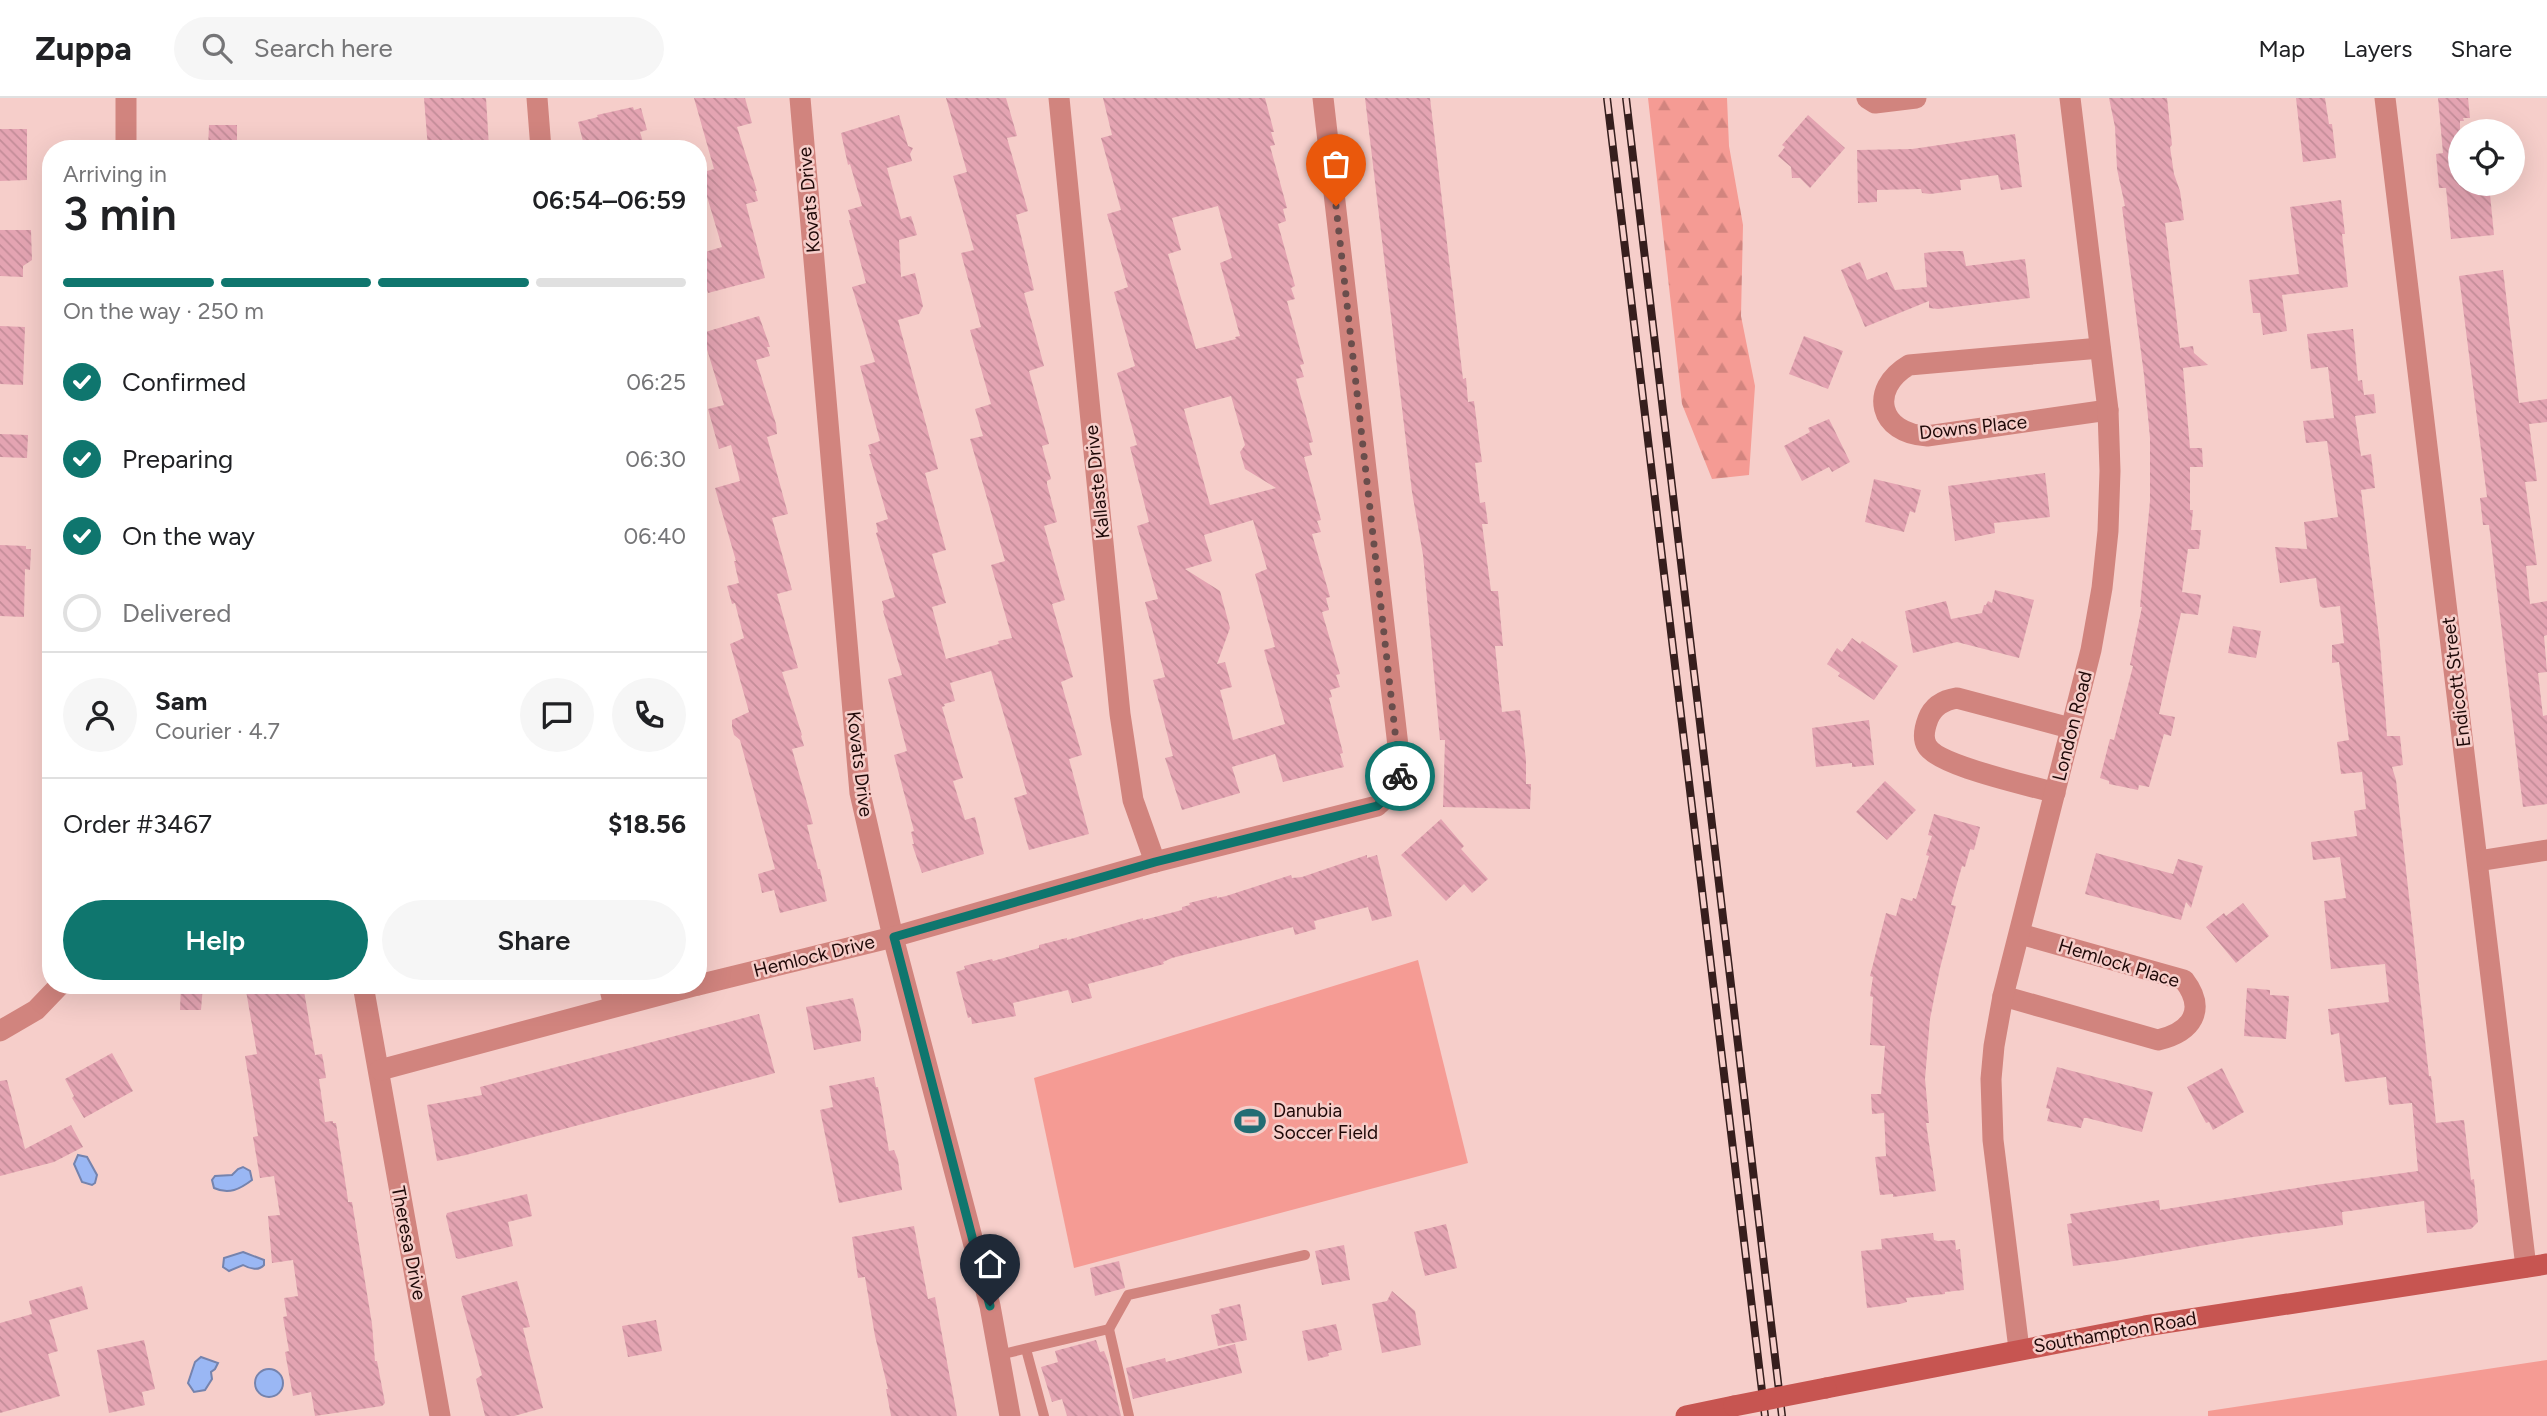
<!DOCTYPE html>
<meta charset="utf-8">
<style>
:root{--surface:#fff;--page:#f6f6f6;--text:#202124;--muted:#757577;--line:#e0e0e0;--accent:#0f766e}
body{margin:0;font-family:Figtree,sans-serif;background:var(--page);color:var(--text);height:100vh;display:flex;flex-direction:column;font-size:26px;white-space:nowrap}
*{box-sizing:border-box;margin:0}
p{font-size:23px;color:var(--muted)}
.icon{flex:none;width:38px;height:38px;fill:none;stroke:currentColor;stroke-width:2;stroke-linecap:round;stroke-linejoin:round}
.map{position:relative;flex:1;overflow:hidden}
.sheet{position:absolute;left:42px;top:42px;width:665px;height:854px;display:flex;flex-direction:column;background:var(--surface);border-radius:28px;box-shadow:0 7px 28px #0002}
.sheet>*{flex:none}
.tools{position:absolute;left:2448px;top:21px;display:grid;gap:14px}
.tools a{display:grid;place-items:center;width:77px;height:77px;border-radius:50%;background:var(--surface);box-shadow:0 7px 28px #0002;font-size:35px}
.pin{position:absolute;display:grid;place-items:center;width:60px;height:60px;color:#fff;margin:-72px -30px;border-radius:50% 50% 50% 0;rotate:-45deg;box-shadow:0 0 7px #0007}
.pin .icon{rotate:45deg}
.courier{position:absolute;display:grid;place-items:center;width:70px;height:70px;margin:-35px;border:5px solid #0f766e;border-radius:50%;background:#fff;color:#222;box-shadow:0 2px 9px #0007}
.summary em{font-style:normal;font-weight:600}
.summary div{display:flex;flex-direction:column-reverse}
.summary{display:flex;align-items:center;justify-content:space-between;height:119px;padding:0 21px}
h1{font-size:46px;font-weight:600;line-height:52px}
.bar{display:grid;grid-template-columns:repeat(4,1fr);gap:10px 7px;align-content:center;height:84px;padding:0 21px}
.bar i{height:9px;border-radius:5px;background:var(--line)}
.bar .selected{background:var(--accent)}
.bar p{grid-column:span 4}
.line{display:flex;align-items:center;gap:18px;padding:0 21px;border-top:2px solid var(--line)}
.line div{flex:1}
.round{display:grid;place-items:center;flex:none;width:74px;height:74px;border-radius:37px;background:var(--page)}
ol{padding:0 21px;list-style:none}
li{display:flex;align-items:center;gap:21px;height:77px}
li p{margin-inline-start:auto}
li .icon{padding:7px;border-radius:50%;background:var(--accent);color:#fff;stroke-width:4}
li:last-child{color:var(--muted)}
li i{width:38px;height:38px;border:4px solid var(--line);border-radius:50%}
.button{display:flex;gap:14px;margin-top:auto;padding:14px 21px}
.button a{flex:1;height:80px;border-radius:42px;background:var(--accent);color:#fff;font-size:28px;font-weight:600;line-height:80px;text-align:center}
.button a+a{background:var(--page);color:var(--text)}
header{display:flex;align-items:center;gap:42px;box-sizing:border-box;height:98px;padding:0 35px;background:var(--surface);border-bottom:2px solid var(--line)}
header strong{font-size:33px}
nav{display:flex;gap:38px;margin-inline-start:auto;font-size:24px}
.search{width:490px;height:63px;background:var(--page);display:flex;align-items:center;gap:18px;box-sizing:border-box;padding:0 24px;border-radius:38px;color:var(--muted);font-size:26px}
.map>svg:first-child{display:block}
.forest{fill:url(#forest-firs)}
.park{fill:#f59b94}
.water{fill:#9ab7f4;stroke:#7583ad;stroke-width:2}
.building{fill:url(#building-back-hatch);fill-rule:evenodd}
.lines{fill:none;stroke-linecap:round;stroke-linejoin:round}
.lane{stroke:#d1847e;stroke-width:10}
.street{stroke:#d1847e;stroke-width:21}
.secondary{stroke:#c75551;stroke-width:21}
.rail-casing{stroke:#361e1d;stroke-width:8}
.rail{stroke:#f6ceca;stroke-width:5;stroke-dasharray:16;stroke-linecap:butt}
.secondary-bridge{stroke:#c75551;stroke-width:21}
.done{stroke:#6a4e4c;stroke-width:7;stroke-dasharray:0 12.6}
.route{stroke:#0f766e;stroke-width:9}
.labels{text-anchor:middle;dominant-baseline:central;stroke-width:5;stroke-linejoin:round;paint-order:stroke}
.street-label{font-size:19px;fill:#1f0908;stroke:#f6ceca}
.poi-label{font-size:19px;fill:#1f0908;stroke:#f6ceca;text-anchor:start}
</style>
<header>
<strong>Zuppa</strong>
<div class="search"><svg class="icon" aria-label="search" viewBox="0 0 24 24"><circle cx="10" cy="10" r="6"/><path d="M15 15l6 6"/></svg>Search here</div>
<nav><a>Map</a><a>Layers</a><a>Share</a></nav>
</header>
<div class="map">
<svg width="2547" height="1318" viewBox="0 0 2547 1318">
<defs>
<pattern id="forest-firs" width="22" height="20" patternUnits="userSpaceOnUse" patternTransform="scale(1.75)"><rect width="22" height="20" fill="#f59b94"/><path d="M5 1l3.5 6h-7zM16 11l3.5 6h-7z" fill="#d2847e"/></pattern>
<pattern id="building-back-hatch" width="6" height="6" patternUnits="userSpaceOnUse" patternTransform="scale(1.75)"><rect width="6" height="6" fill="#e4a4b2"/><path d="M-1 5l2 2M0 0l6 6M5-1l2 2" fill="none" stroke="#c38c98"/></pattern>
</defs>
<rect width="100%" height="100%" fill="#f6ceca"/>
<path class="forest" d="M1648,0h79l2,48 14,79 -2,91 14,70 -6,89 -37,4 -30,-75z"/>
<g class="park">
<path d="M1418,862l50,203 -394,105 -40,-190z"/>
<path d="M2547,1262v56h-339v-5z"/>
</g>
<g class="water">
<path d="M78,1057l9,2 10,18 -2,8 -3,2 -10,-3 -8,-18z"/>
<path d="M243,1069l7,4 2,9c-12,9 -23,15 -38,8l-2,-8 3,-4 17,-1 6,-6z"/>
<path d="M243,1154l21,8v5c-5,6 -14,4 -21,0l-14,6 -6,-4 1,-9z"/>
<path d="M201,1259l17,6 -3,6 -4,3 1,7 -7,11 -11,2 -6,-9 7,-21z"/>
<circle cx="269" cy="1285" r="14"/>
</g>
<g class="building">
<path d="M424,0h62l3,49 -61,2z"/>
<path d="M694,0h51l7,25 -15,4 20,64h-2l3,10 -12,3 19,74 -57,15 -10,-39 24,-7 -22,-74 14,-4z"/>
<path d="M946,0h60l11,38 -10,2 21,73 -12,4 18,75 -10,3 20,73 -15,5 20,73 -7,2 9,33 -4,2v3l10,38 -13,4 21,74 -13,4 21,73 -12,5 21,73 -13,4 20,75 -60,16 -15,-52 13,-4 -36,-123 -41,12 5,18 -11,3 1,2 -3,1 21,71 -10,3 12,39 10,-3 9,37 -62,19 -10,-29h2l-3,-12 3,-1 -20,-76 13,-4 -19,-72 14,-4 -19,-64 1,-1 -2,-9 13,-4 -19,-64 2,-1 -2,-9 12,-4 -19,-65h2l-3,-9 12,-4 -20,-75 15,-4 -23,-75 14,-4 -17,-63h2l-3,-10 14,-4 -12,-42 -2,1 -7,-32 58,-18 9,31 5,2 -3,6 2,7 -25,7 14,51 10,-3 6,19 -18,5 2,37 14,-4 8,33 -4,8 -21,6 40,149 -13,4 21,77 -14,4 14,49 -14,4 14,52 53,-15 -1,-3 14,-3 -21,-73 14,-4 -35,-122 13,-3 -8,-27 16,-5 -21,-74 11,-3 -20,-74 13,-3 -21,-74 14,-4z"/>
<path d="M1103,0h162l9,34h-3l4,13 -5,1 17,62 -4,1 3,12 -8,3 17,62 -4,2 4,11 -8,2 17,63 -4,1 4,12 -8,2 17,63 -4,1 3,12 -8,2 17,63 -4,1 4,11 -9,2 18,63 -4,1 3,12 -7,2 18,62 -4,1 4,12 -10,3 2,7 -3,1 14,55 -3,1 4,13 -61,15 -8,-28 -43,13 8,26 -58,17 -17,-52 8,-2 -20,-76 12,-3 -20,-75 13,-3 -21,-73 12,-4 -19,-75 7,-2 -20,-72 18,-7 -21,-74 14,-5 -21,-73 14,-4 -20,-72 11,-3zM1218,108l14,52 -12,5 20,73 -5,1 1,2 -40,10 -28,-95 13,-4 -9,-32zM1231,298l14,49 -5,7 5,17 31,19 -66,17 -26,-96zM1253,422l14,49 -12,5 20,73 -11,3 21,74 -52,16 -13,-50 12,-3 -7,-25 -8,2 13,-36 -10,-37 -35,-22 27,-8 -8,-26z"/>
<path d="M1365,0h65l33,281 3,-1 2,24 6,-1 5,39 3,22 -7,1 5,40 5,-1 3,22h-6l9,67h7l5,55h-8l7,66 18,-2 6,50v24h5l-1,25 -87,-2 2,-67h-5l-17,-185 -11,-63z"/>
<path d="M2109,0h58l5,47 -2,2 4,27 6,17 4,29 -19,3 15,125 13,-2 1,7 14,12 -25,3 7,80h12l1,19h-13v43h3l-2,20h10l-2,19h-11l-6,43 19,3 -3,20 -17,-2 -22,101 16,3 -4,19 -7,-2 -15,53 -10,-2 -1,5 -29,-6v-3l-9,-3 10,-39 4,1 19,-74 -3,-1 12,-58h-2l10,-106v-63l-6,-63 -22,-168 3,-1 -8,-37 -2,-42z"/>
<path d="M2296,0h29l4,26h3l4,34 -33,4z"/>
<path d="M2438,0h30l2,20h-7l1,3h-4v63h29l5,51 -43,4 -5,-51h-7l-3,-34 7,-1z"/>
<path d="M633,9l1,3 7,-2 6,22 -7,2 5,17h-60l-7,-27 20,-5 -1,-2z"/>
<path d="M1808,17l37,33 -35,40 -10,-10h-8l-1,-11 -13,-11 7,-9 -3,-2z"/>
<path d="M209,27h28v24h-29z"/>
<path d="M0,31h27v51l-27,1z"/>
<path d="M2015,36l7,53 -21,3 -3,-15 -38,5 1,10 -31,4 -8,-1 -1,-4 -44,1v12l-19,1 -1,-53 55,-1z"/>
<path d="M2341,102l4,34h-3l6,53 -66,8 5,36 -24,4 -3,-22h-7l-4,-33 50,-6 -9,-67z"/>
<path d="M0,132h31l1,30 -9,6v11l-23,-1z"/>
<path d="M1943,153h20l3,15 59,-7 5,39 -92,11 -9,-1v-7l-64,26 -24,-57 19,-8 7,18 20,-8 8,18 32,-3 -3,-34z"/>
<path d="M2503,172l16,133 28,-4v23l-18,2 8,57 -12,1 12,83 -11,1 4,38 17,-3v34l-3,1 3,36 -9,1 5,43 4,-1v89l-24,3 -34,-282h-6l-3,-27 7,-1 -28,-221z"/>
<path d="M759,218l11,31h-3l3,9 -14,4 20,64 1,10 -10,3 21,77 -16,4 20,72 -15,4 21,74 -16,4 20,63 -1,1 3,10 -12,3 21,75 -6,1 11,44h2l7,32 -47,12 -6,-23 -12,3 -4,-19 17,-5 -35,-129 -6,-5 -2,-8v-7l17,-8 -19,-68 14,-6 -9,-35 -3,1 -5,-18 12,-3 -5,-22h2l-21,-73 25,-7 -9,-36 -12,4 -11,-40 16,-4 -22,-72z"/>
<path d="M0,228l25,1 -2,58 -23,-1z"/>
<path d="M2353,231l5,52 4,-1 2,15 10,-1 2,19 -21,3 6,40 10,-2 4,34 -14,2 19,155 7,91h13l3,29 -11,2 4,13 33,296h2l5,47 28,-3 7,60 3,-1 4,43 -7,7 -44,4 -3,-32 -82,11 1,13 -97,13 -132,23 -41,5 -6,-42 5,-1 -2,-9 89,-14 1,10 155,-25 103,-14 -6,-68 -23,2 -3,-28 -41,5 -6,-49 -8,2 -3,-26 61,-7 -4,-38 -54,5 -7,-68 22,-3 -6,-41 -27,3 -2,-18 46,-6 -3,-25 12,-2 -4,-37 -21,2 -4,-32 12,-2 -10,-78 -7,1v-18l12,-2 -4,-37 -17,2 -3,-2 -4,-28 -36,5 -5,-36 32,2 -3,-27 34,-5 -11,-76 -21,2 -3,-22 31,-3 -6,-51 -17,2 -4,-35z"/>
<path d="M1804,238l39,15 -15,38 -39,-15z"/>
<path d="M1829,321l21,43 -18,10 -3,-5 -27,14 -18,-35 26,-14 -2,-4z"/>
<path d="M0,336l28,1 -1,23 -27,-1z"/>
<path d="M2045,375l5,44 -56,6 1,10 -40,8 -7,-55z"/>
<path d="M1874,381l47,11 -6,23 -5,-2 -6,21 -39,-10z"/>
<path d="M0,447l26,1v3h5l-1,21 -5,-1 -1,48 -24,-1z"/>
<path d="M1995,492l39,10 -15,58 -62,-16 -44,11 -8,-42 41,-10 5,18 31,-6 2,-8h2l2,-4 4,2z"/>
<path d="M2233,528l28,5 -5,27 -28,-5z"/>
<path d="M1852,540l8,6 2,-3 36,25 -24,34 -36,-24 2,-3 -13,-9 10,-16 5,4z"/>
<path d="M1869,622l5,45 -22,2v-4l-36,4 -4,-39z"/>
<path d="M1885,683l31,29 -29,30 -31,-28z"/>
<path d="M1934,716l46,13 -6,23 -4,-1 -5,18 -3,-1 -11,39 5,1 -16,62 -10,51 -5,60 4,44h-3l10,68 -43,6v-3l-13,1 -5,-38 11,-1 -2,-43 -12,1 -1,-20h10l4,-48 -15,-1 3,-48 -3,-1 3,-19 -3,-1 16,-63 10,3 5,-18 11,3 1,-3 3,1 13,-43 -3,-1 6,-19 -4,-1z"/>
<path d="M1441,721l23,27 -3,3 27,30 -16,14 -8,-9 -18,17 -45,-46z"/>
<path d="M2096,755l77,21 5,-15 25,7 -12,42 -5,-6 -5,18 -96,-26z"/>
<path d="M1367,757v3l10,-3 15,61 -20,5 -4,-14 -54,14 2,8 -21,6 -2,-8 -121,31 -9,4 1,2 -76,20 4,14 -20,5 -4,-13 -55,13 3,13 -44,8 -1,-7 -3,1 -12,-46 9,-3 -1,-3 28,-7 1,2 39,-11 7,-2v-3l28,-7v2l76,-22v2l39,-10v-3l8,-2 -1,-2 28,-7v2l9,-2 65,-21 1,3 10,-1z"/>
<path d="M2243,805l26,33 -33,27 -30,-36 18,-14 2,3z"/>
<path d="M181,887h22l-2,25h-21z"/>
<path d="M245,887h58l12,70 7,-1 2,11 2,13 -7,1 6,43 8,-1v2h3l12,77v2h4l20,122 3,37h2l8,42 -3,3 -67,10 -4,-24 -18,4 -8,-44 4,-1 -6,-34 4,-1 -3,-18 14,-2 -5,-36 -21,3 -4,-47 12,-1 -6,-39 -14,2 -7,-41 5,-1 -13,-80 12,-2z"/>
<path d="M2247,890l23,2v5l19,1 -3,43 -42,-3z"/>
<path d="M853,900l8,32v11l-47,9 -8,-43z"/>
<path d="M759,916l16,59 -309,82 -29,6 -10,-56 55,-10 -2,-8z"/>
<path d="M112,955l21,38 -49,27 -12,-20 2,-2 -9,-17z"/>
<path d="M2057,969l96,25 -11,40 -55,-14h-3l-3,10 -34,-7 3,-12 -4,-1z"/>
<path d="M2222,970l22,44 -31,18 -4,-8 -3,1 -19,-36z"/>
<path d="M874,979l2,10h2l11,64 5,-1 4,10 4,30 -63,13 -19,-93 13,-3 -4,-21z"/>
<path d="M7,982l18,69 46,-24 12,22 -29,15 -54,14v-95z"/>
<path d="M527,1096l5,22 -24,6 5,24 -54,13 -3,-1 -10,-42 1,-3z"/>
<path d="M1446,1126l11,44 -32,8 -11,-44z"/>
<path d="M914,1128l14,73 7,-2 22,119h-66l-5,-27h2l-13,-53 -10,-59 -7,1 -6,-41z"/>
<path d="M1933,1135l1,7 4,1 17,-1 1,10 4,-1 4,41 -19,2v2l-39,4 1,4 -7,2 -33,4 -6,-57 21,-2 -1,-10z"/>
<path d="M1344,1147l6,35 -28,5 -7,-34z"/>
<path d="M1119,1163l6,27 -30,8 -5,-28z"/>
<path d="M517,1183l13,46 -7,1 20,80 -29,8h-29l-9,-37 6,-4 -21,-76 1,-3z"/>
<path d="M82,1188l6,23 -39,11 9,31 -10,3 12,42 -60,17v-90l32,-9 -3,-13z"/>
<path d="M1392,1193l23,20 6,34 -39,8 -10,-49 15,-3z"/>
<path d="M1240,1206l7,36 -29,6 -7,-31 9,-2 -1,-4z"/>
<path d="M656,1222l6,31 -34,6 -6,-31z"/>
<path d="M1336,1226l6,26 -14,3 1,3 -21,5 -6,-30z"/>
<path d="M144,1242l11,49 -13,3 3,13 -36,8 -12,-63z"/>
<path d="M1096,1242l4,12 4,-1 4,10 13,55h-54l-5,-17 -10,3 -11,-35 17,-5 -3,-11z"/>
<path d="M1235,1246l7,29 -109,26 -7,-31 39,-10 1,4z"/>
</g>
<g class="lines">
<g class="lane">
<path d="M1109,1231l19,-34 177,-40"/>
<path d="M1026,1251l18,67"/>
<path d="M999,1257l110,-26 20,87"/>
</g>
<g class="street">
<path d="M537,0l4,51"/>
<path d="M800,0l60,695 33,144 97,369 20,110"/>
<path d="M1059,0l61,616 13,86 22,62"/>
<path d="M1867,0l8,5 41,-5"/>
<path d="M2385,0l141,1169"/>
<path d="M126,51v-51"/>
<path d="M2100,250l-191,17c-41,24 -30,69 18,71l181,-26"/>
<path d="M2055,695c-26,-8 -117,-27 -128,-47 -5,-8 -2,-19 1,-27 5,-13 16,-19 29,-21l113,30"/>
<path d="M2478,763l69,-11"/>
<path d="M363,887l77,431"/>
<path d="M609,887l5,21"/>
<path d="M698,887l195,-48 262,-75 222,-56c11,-10 20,-18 24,-34l-78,-674"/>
<path d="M2003,898l155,44c34,-8 49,-30 26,-60l-164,-46"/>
<path d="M0,933l36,-21 24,-25"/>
<path d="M380,972l317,-85"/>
<path d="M2019,1251l-26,-209 -2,-61 3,-33 9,-50 88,-346 11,-62 6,-57 2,-60 -2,-61 -38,-312"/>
</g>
<g class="secondary">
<path d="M1826,1290l319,-62 402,-62"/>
<path d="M1686,1318l48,-10"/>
</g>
<defs>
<g id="rail">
<path d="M1607,0l158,1318"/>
<path d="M1626,0l156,1318"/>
</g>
</defs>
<use href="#rail" class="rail-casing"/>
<use href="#rail" class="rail"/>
<path class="secondary-bridge" d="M1734,1308l92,-18"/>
</g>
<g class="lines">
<path class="done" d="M1336,108l64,570"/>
<path class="route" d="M990,1208l-96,-369 261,-75 222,-56 14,-12 9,-18"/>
</g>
<defs>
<symbol id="stadium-bare" viewBox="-9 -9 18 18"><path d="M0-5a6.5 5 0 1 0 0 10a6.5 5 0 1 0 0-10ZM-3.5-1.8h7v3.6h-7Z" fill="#226d74" stroke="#f6ceca" stroke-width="2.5" paint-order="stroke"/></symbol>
</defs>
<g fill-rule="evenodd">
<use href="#stadium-bare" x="1228" y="1001" width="44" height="44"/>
</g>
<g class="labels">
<g class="street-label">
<text transform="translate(809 102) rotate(-95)">Kovats Drive</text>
<text transform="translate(1973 329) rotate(-6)">Downs Place</text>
<text transform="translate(1097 384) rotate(-96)">Kallaste Drive</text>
<text transform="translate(2456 584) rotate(-97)">Endicott Street</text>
<text transform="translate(2072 628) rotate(-76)">London Road</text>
<text transform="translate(860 666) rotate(83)">Kovats Drive</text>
<text transform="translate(814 858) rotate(-14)">Hemlock Drive</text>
<text transform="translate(2119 865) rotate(17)">Hemlock Place</text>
<text transform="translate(409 1145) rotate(79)">Theresa Drive</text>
<text transform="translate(2115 1234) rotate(-10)">Southampton Road</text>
</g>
<g class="poi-label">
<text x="1273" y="1012">Danubia<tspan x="1273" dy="22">Soccer Field</tspan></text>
</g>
</g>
</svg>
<div class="tools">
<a><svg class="icon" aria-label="locate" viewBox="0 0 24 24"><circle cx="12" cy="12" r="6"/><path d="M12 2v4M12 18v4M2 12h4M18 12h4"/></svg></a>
</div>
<div class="pin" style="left:1336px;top:108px;background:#ea580c"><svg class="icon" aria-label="bag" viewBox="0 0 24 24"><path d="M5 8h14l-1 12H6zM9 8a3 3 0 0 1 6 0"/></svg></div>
<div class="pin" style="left:990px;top:1208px;background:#1f2937"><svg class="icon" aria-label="home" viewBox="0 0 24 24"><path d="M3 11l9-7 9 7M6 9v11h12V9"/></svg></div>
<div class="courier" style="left:1400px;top:678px"><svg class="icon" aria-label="bike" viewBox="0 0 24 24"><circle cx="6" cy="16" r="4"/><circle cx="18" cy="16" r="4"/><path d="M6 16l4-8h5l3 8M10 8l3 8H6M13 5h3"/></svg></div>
<section class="sheet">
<div class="summary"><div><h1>3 min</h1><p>Arriving in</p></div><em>06:54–06:59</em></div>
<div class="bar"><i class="selected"></i><i class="selected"></i><i class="selected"></i><i></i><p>On the way · 250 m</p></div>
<ol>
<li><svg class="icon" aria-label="check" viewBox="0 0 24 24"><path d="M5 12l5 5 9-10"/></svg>Confirmed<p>06:25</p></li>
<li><svg class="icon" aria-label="check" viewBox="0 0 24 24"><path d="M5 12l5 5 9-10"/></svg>Preparing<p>06:30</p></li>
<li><svg class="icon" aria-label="check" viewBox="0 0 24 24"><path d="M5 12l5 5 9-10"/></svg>On the way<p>06:40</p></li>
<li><i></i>Delivered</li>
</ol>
<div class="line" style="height:126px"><a class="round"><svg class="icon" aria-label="person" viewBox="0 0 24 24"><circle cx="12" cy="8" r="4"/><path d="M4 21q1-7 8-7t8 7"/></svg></a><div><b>Sam</b><p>Courier · 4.7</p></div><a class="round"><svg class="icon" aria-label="chat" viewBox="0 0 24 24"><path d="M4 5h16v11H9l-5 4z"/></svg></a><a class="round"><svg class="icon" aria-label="phone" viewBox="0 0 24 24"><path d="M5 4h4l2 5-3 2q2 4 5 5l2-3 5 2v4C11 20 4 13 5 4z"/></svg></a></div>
<div class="line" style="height:91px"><div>Order #3467</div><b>$18.56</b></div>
<div class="button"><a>Help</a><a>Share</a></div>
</section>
</div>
